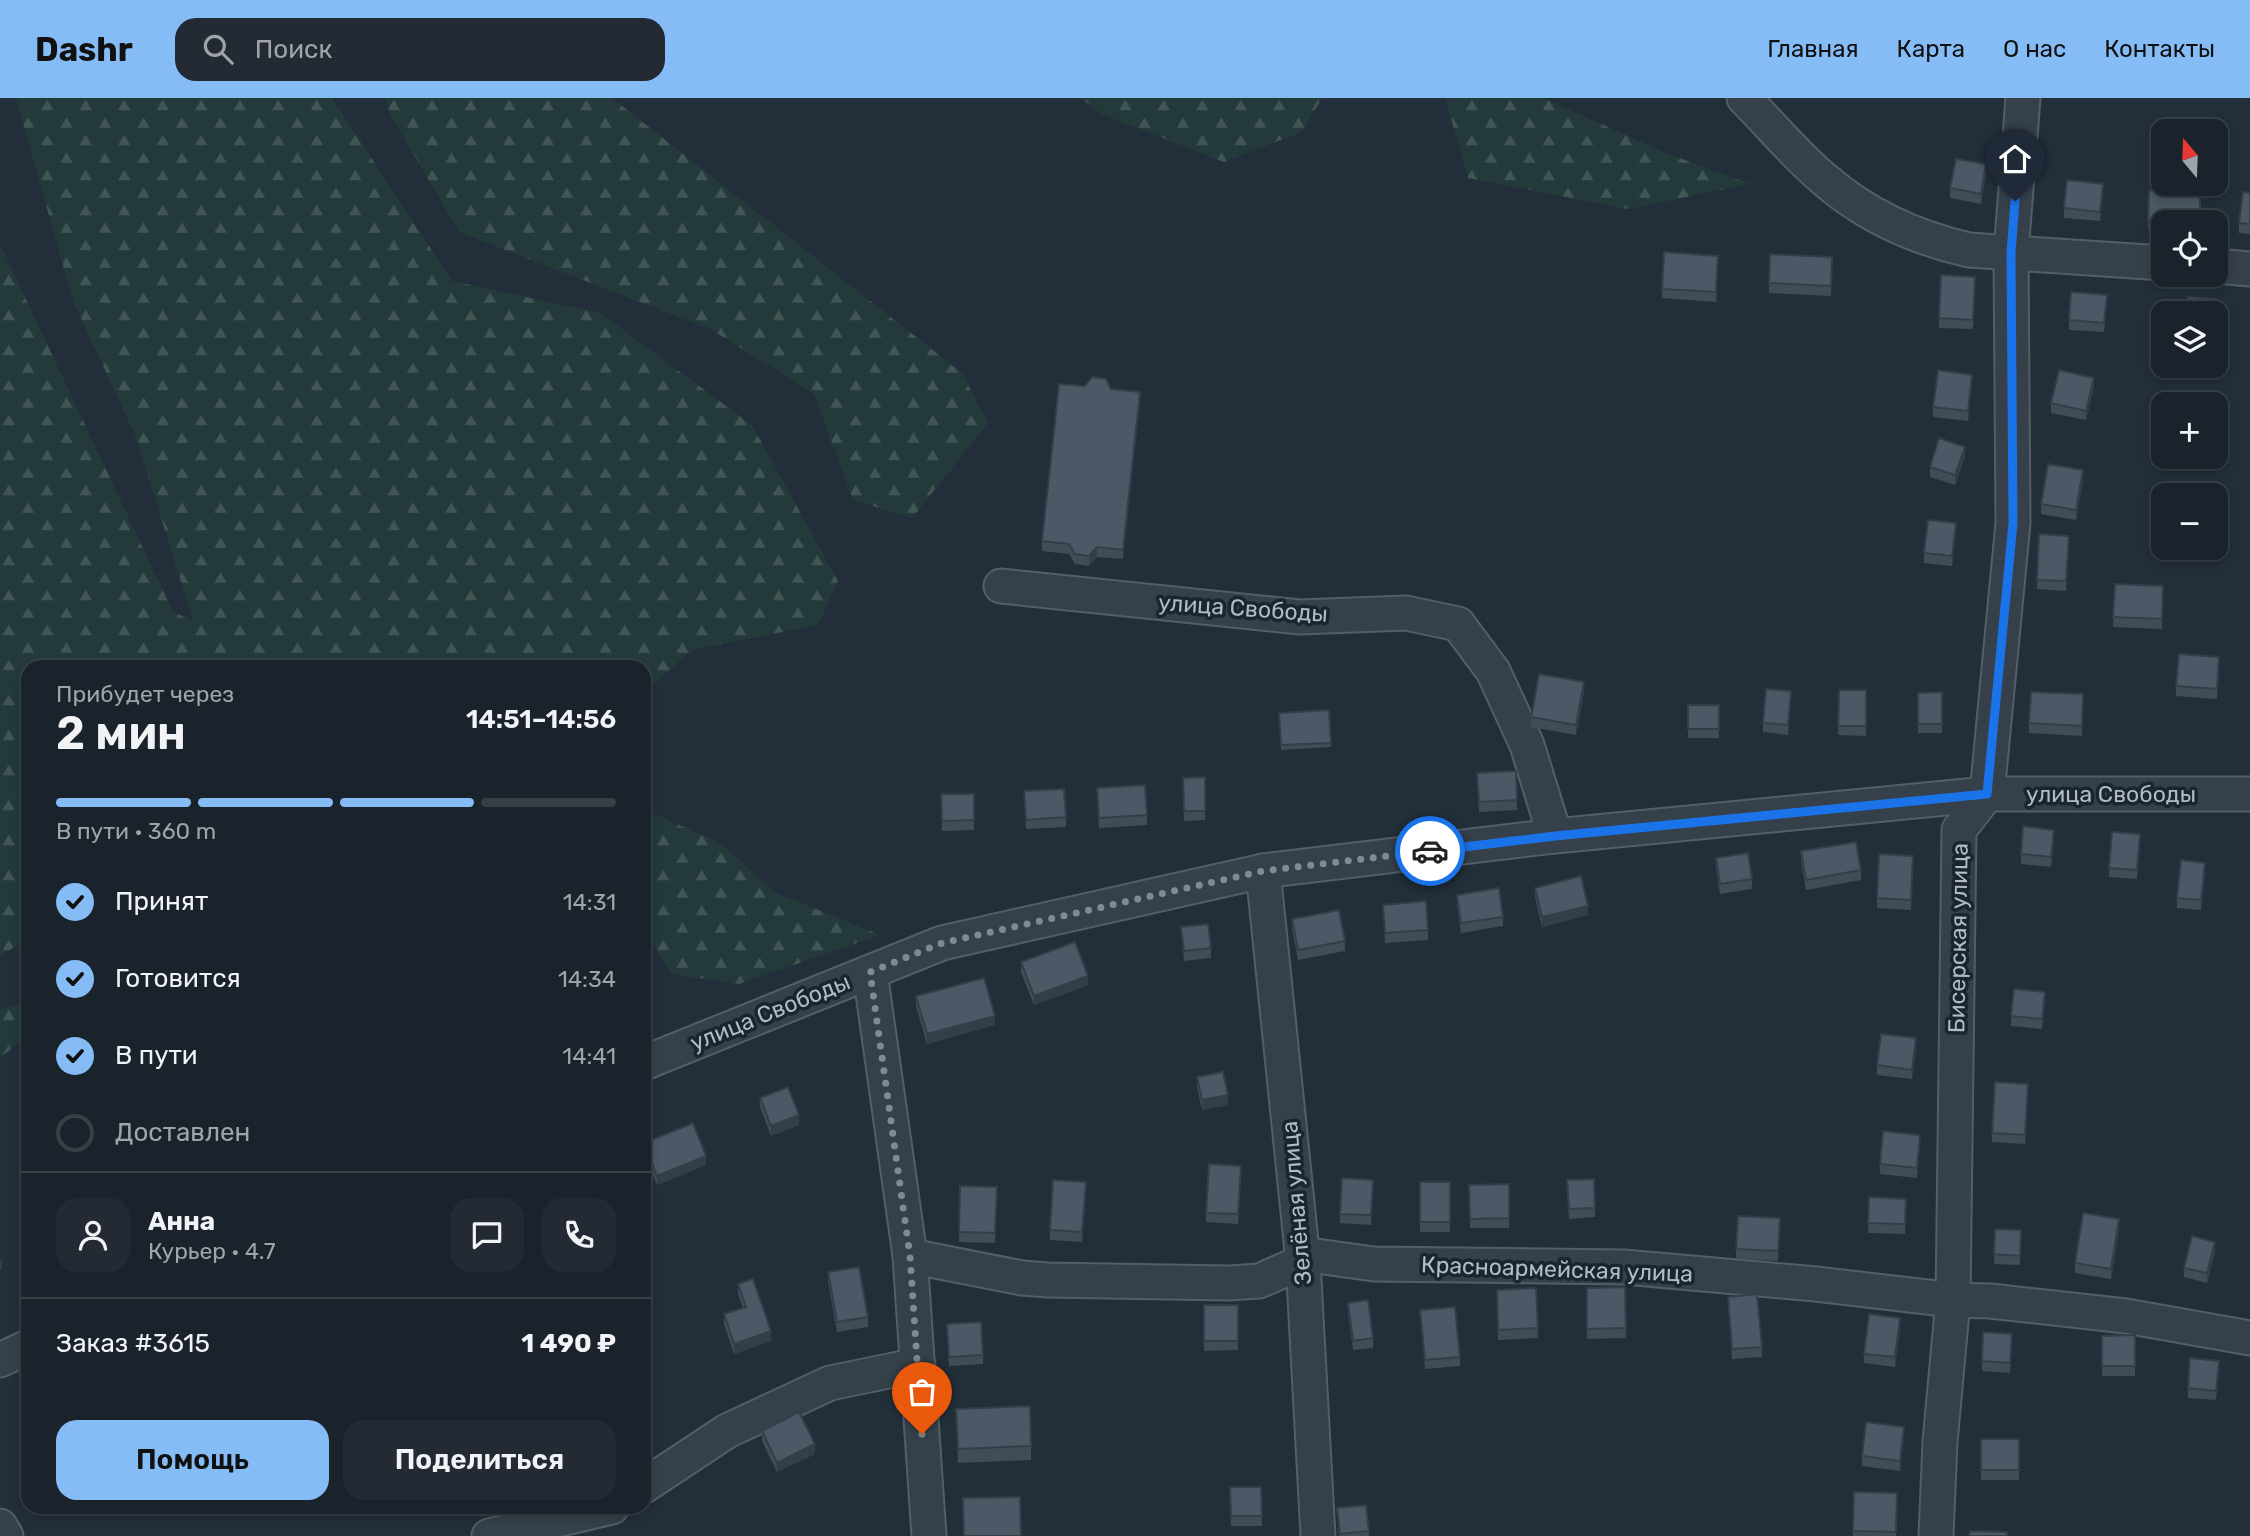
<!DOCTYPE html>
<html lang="ru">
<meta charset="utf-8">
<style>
:root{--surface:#1a222b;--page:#232a33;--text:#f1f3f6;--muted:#9fa4a9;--line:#383f47;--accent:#85bcf6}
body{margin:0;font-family:Rubik,sans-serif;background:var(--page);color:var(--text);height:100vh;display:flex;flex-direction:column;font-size:26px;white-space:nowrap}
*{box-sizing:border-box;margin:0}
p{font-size:23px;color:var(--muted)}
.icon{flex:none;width:38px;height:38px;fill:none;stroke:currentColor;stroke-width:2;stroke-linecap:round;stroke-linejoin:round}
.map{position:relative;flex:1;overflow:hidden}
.panel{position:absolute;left:21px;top:562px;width:630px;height:854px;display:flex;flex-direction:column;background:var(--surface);border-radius:21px;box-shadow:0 4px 10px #0003,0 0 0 2px var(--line)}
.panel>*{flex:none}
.needle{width:46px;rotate:341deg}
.fabs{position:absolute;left:2151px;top:21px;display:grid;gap:14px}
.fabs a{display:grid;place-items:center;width:77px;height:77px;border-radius:14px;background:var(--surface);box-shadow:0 4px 10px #0003,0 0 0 2px var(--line);font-size:35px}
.pin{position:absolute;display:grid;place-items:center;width:60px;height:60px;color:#fff;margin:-72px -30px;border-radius:50% 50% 50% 0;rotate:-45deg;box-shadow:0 0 7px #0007}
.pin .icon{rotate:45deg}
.courier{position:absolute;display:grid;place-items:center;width:70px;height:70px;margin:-35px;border:5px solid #1a73e8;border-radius:50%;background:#fff;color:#222;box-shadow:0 2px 9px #0007}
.head em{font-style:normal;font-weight:600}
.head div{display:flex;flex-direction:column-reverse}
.head{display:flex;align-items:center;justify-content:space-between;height:119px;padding:0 35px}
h1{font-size:46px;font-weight:600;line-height:52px}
.bar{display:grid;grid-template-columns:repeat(4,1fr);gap:10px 7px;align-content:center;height:84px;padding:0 35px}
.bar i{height:9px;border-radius:5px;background:var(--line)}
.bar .selected{background:var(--accent)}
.bar p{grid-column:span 4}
.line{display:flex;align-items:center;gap:18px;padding:0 35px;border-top:2px solid var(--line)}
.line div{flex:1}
.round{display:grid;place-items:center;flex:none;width:74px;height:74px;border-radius:21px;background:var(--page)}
ol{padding:0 35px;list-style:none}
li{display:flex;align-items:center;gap:21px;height:77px}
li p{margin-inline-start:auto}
li .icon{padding:7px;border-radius:50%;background:var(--accent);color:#111;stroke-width:4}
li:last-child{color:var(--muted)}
li i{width:38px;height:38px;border:4px solid var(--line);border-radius:50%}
.primary-button{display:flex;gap:14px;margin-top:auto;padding:14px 35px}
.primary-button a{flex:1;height:80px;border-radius:21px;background:var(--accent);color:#111;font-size:28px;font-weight:600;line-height:80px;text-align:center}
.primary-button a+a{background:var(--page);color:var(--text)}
header{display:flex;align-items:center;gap:42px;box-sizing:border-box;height:98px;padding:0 35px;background:var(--accent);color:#111}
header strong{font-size:33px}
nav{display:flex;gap:38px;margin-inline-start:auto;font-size:24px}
.search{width:490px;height:63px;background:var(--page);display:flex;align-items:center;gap:18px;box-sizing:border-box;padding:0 24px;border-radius:21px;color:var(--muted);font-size:26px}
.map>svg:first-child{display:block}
.forest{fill:url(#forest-firs)}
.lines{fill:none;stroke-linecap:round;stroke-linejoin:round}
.minor-casing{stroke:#535e67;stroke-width:37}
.minor{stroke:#35404a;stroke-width:33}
.wall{fill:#404d57}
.shaded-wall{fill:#343e47}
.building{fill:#4a5965;stroke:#343e47;stroke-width:2}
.done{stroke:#7e8a95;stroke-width:7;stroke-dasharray:0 12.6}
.route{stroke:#1a73e8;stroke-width:9}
.labels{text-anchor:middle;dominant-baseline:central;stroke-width:7;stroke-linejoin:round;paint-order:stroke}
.street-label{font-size:23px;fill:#b0bbc6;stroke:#1b252e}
</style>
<header>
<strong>Dashr</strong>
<div class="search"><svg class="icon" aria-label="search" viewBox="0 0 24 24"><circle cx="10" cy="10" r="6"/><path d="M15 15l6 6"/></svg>Поиск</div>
<nav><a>Главная</a><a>Карта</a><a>О нас</a><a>Контакты</a></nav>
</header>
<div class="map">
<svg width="2250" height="1438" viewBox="0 0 2250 1438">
<defs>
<pattern id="forest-firs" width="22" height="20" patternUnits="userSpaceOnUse" patternTransform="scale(1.75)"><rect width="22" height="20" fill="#243a3a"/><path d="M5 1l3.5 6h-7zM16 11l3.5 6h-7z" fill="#415555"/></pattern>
</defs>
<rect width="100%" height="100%" fill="#222e39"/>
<g class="forest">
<path d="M16,0h316l120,183 148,32 152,112 86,156 -20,44 -126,25 -48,43v-26h-616v273l-28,15v-711l173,368 20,9 -57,-184 -63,-136z"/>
<path d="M385,0h227l350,275 26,50 -76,95 -59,-18 -39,-106 -102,-64 -253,-98 -69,-118z"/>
<path d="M1080,0h242l-20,34 -78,30 -120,-47z"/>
<path d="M1445,0h98l123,55 84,31 -122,25 -160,-31z"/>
<path d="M657,717l65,29 52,48 106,43 -141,49 -67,-10 -28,-44v-114z"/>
<path d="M28,903v34l-28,23v-49z"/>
</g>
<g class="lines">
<defs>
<g id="minor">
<path d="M1744,0c27,27 51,57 80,81 41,36 92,59 145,71l194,13"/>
<path d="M2216,168l34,3"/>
<path d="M1001,488l299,31 106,-4 52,11 35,47 34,74 28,91"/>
<path d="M1263,773l40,390 15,275"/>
<path d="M870,874l40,284 19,280"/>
<path d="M644,965l298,-120 321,-72 292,-35 432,-42h263"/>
<path d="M910,1158l112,22 26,2 181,3 30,-2 57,-25 58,8 250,3 192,17 137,16 37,1 136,15 124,22"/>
<path d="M0,1262l28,-13"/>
<path d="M644,1388l83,-55 103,-48 88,-18"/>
<path d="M0,1428l6,10"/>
<path d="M489,1438l123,-29"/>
<path d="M1936,1438l4,-94 13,-142 6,-470 28,-36 26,-271 -2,-270 12,-155"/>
</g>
</defs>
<use href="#minor" class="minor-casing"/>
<use href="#minor" class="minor"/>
</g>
<g class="wall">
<path d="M1986,76l-5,30 -31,-6v-10z"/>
<path d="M2149,92l51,1v31h-37v8h-15z"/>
<path d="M2103,95l-3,28 -36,-3v-10z"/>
<path d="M2250,95v41l-11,-1v-10z"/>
<path d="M1718,168l-2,36 -54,-4v-9z"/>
<path d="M1832,169l-1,29 -62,-3v-10z"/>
<path d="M1975,188l-2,43 -34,-1v-10z"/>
<path d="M2107,207l-3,27 -35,-2v-10z"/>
<path d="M1972,286l-4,37 -35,-4v-10z"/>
<path d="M2094,289l-8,33 -35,-7v-10z"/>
<path d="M1111,291l29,13 -17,157 -26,-2 -8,9 -14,-2 -6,-10 -27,-3v-10z"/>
<path d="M1965,358l-10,29 -25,-8v-10z"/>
<path d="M2083,382l-7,40 -35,-6v-10z"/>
<path d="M1956,434l-4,34 -28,-3v-10z"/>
<path d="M2069,448l-3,45 -29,-2v-9z"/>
<path d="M2115,486l48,2 -1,43 -49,-2z"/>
<path d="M2219,569l-2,32 -41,-3v-10z"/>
<path d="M1839,592h27v46l-28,-1z"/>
<path d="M1584,594l-8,43 -45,-8v-10z"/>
<path d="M1942,594v41h-24v-40z"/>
<path d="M2083,596l-1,42 -53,-3v-10z"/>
<path d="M1791,602l-3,35 -25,-3v-9z"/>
<rect x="1688" y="607" width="31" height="33"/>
<path d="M1329,612l2,37 -50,3 -2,-37z"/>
<path d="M1477,675l40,27v10l-38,2z"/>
<path d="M1205,679v43l-21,1 -1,-43z"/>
<path d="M1097,690l50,27v10l-48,3z"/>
<path d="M1024,693l42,26v10l-40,2z"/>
<path d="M941,696h33v36l-32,1z"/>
<path d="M2054,742l-3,27 -30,-3v-10z"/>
<path d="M2140,746l-3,35 -28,-2v-9z"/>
<path d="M1801,753l60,19v10l-55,10 -5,-29z"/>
<path d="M1913,758l-2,54 -34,-2v-10z"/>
<path d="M1716,760l36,21v10l-32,5 -4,-26z"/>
<path d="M2205,775l-4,37 -24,-2v-10z"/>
<path d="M1535,790l53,27 -46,12 -7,-30z"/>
<path d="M1457,797l46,22v9l-42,7 -4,-29z"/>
<path d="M1383,807l45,25v10l-43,3z"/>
<path d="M1292,821l53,22v10l-47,9 -6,-31z"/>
<path d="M1181,829l30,21v10l-27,3z"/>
<path d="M1021,864l67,23 -54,20 -13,-33z"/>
<path d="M916,898l79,29 -68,19 -11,-38z"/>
<path d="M2045,904l-3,27 -31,-3v-10z"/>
<path d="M1916,950l-4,31 -35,-4v-10z"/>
<path d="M1197,979l31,28 -26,5 -5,-23z"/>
<path d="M2028,996l-3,50 -33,-2v-9z"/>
<path d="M760,1000l39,27 -28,11 -11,-29z"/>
<path d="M644,1045l62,22 -49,20 -13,-31z"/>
<path d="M1920,1047l-3,33 -37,-4v-10z"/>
<path d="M1241,1077l-3,49 -32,-2v-9z"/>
<rect x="1420" y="1084" width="30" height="50"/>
<path d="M1509,1086v44h-39l-1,-43z"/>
<path d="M960,1088l37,1 -2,56 -36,-1z"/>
<path d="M1373,1092l-2,35 -31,-2v-9z"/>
<path d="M1567,1092l28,18v9l-26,2z"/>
<path d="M1086,1093l-4,51 -32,-2v-10z"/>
<path d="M1869,1099l37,2 -1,35 -37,-1z"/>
<path d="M1780,1120l-2,43 -42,-2v-10z"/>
<path d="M1995,1131l26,1 -1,35 -26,-1z"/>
<path d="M2119,1131l-8,50 -36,-6v-10z"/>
<path d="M2215,1154l-8,31 -23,-6v-9z"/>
<path d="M828,1174l40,45v10l-31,5 -9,-50z"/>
<path d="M738,1186l33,57 -37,13 -10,-30v-10l19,-6 -5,-14z"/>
<path d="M1625,1189l1,51 -39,1v-51z"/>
<path d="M1536,1190l2,50 -40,2 -1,-50z"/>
<path d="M1728,1199l34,50v10l-30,2z"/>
<path d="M1348,1205l25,35v10l-20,2 -5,-37z"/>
<path d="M1204,1207h34v45l-34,1z"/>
<path d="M1420,1212l40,47v9l-35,3z"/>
<path d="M947,1226l36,31v9l-34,2z"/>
<path d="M1900,1230l-5,39 -31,-4v-9z"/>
<path d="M2135,1237v41h-33v-40z"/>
<path d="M2012,1246l-2,29 -28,-2v-10z"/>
<path d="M2219,1272l-3,30 -28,-2v-10z"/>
<path d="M956,1311l75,37v14l-73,3z"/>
<path d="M762,1333l53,23 -38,18 -15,-31z"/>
<path d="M1904,1338l-4,35 -38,-5v-10z"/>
<rect x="1981" y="1341" width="38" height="41"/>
<path d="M1230,1389h31l1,39h-31z"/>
<path d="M1854,1394l43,1 -1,43h-43z"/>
<path d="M1337,1410l32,23v5h-30z"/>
</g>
<g class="shaded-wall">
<path d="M1986,66v10l-5,30v-10z"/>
<path d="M1972,277v9l-4,37v-10z"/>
<path d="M2094,280v9l-8,33v-9z"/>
<path d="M1140,294v10l-17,157v-9z"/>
<path d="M1965,349v9l-10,29v-10z"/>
<path d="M2083,372v10l-7,40v-10z"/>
<path d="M1956,425v9l-4,34v-10z"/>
<path d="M1097,449v10l-8,9v-10z"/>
<path d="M1584,584v10l-8,43v-10z"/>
<path d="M2054,732v10l-3,27v-10z"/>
<path d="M2205,765v10l-4,37v-10z"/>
<path d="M1588,808v9l-46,12v-10z"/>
<path d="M1088,878v9l-54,20v-9z"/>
<path d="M995,918v9l-68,19v-10z"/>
<path d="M1916,940v10l-4,31v-9z"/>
<path d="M1228,997v10l-26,5v-10z"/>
<path d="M799,1017v10l-28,11v-10z"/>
<path d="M1920,1037v10l-3,33v-10z"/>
<path d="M706,1058v9l-49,20v-9z"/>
<path d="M2119,1121v10l-8,50v-10z"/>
<path d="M2215,1144v10l-8,31v-10z"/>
<path d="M2,1161v10l-2,1v-10z"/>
<path d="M1900,1220v10l-5,39v-10z"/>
<path d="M771,1233v10l-37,13v-10z"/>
<path d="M1904,1329v9l-4,35v-10z"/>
<path d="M815,1346v10l-38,18v-9z"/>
</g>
<g class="building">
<path d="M1956,61l30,5 -5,30 -31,-6z"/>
<path d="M2067,82l36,4 -3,28 -36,-4z"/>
<path d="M2149,92l51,1v30l-52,-1z"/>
<path d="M2243,94l7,1v31l-11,-1z"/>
<path d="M1664,154l54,4 -2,36 -54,-3z"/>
<path d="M1770,156l62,3 -1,29 -62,-3z"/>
<path d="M1941,177l34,2 -2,43 -34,-2z"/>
<path d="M2071,194l36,3 -3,28 -35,-3z"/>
<path d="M2188,199l28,2 -1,14h-28z"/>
<path d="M1938,272l34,5 -4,36 -35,-4z"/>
<path d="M2059,272l35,8 -8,33 -35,-8z"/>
<path d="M1092,279l14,2 5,10 29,3 -17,158 -26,-3 -8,9 -14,-2 -6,-10 -27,-3 17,-157 26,2z"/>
<path d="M1939,340l26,9 -10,28 -25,-8z"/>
<path d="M2048,366l35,6 -7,40 -35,-6z"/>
<path d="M1928,422l28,3 -4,33 -28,-3z"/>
<path d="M2039,436l30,2 -3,45 -29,-1z"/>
<path d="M2115,486l48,2 -1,33 -49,-2z"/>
<path d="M2179,556l40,3 -2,32 -41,-3z"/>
<path d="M1539,576l45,8 -8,43 -45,-8z"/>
<path d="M1766,591l25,2 -3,34 -25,-2z"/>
<path d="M1839,592h27v36h-28z"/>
<path d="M1942,594v32h-24v-31z"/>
<path d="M2031,594l52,2 -1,32 -53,-3z"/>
<rect x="1688" y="607" width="31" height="24"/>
<path d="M1329,612l2,33 -50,2 -2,-32z"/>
<path d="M1516,673l1,29 -38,2 -2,-29z"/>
<path d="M1205,679v34h-21l-1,-33z"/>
<path d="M1145,687l2,30 -48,3 -2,-30z"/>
<path d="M1064,691l2,28 -40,3 -2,-29z"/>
<path d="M941,696h33v26l-32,1z"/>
<path d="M2023,728l31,4 -3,27 -30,-3z"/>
<path d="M2112,734l28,2 -3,36 -28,-2z"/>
<path d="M1856,744l5,28 -55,10 -5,-29z"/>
<path d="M1748,755l4,26 -32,5 -4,-26z"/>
<path d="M1879,756l34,2 -2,44 -34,-2z"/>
<path d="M2181,762l24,3 -4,37 -24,-2z"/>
<path d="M1581,778l7,30 -46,11 -7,-29z"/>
<path d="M1499,790l4,29 -42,6 -4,-28z"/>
<path d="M1426,803l2,29 -43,3 -2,-28z"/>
<path d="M1339,812l6,31 -47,9 -6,-31z"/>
<path d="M1208,826l3,24 -27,3 -3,-24z"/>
<path d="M1075,844l13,34 -54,20 -13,-34z"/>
<path d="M984,880l11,38 -68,18 -11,-38z"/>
<path d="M2014,891l31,3 -3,27 -31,-3z"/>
<path d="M1881,936l35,4 -4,32 -35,-5z"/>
<path d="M1223,974l5,23 -26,5 -5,-23z"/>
<path d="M1995,984l33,2 -3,51 -33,-2z"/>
<path d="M788,989l11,28 -28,11 -11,-28z"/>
<path d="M693,1025l13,33 -49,20 -13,-33z"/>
<path d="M1883,1033l37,4 -3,33 -37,-4z"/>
<path d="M1209,1066l32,2 -3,48 -32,-1z"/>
<path d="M1342,1080l31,2 -2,35 -31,-1z"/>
<path d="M1594,1081l1,29 -26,1 -2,-29z"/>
<path d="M1053,1082l33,2 -4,50 -32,-2z"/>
<rect x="1420" y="1084" width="30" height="40"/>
<path d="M1509,1086v34l-39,1 -1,-34z"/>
<path d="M960,1088l37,1 -2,46 -36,-1z"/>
<path d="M1869,1099l37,2 -1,25 -37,-1z"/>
<path d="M2083,1115l36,6 -8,50 -36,-6z"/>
<path d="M1738,1118l42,2 -2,33 -42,-2z"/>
<path d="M1995,1131l26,1 -1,26 -26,-2z"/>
<path d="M2192,1138l23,6 -8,31 -23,-5z"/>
<path d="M859,1169l9,50 -31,5 -9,-50z"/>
<path d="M753,1181l18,52 -37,13 -10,-30 22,-7 -8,-23z"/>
<path d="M1625,1189l1,41 -39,1v-41z"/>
<path d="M1536,1190l2,40 -40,2 -1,-40z"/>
<path d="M1757,1196l5,53 -30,2 -4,-52z"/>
<path d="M1368,1202l5,38 -20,3 -5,-38z"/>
<rect x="1204" y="1207" width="34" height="36"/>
<path d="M1455,1209l5,50 -35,3 -5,-50z"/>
<path d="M1869,1216l31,4 -5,39 -31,-3z"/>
<path d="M981,1224l2,33 -34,2 -2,-33z"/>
<path d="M1983,1234l29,2 -2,29 -28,-2z"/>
<path d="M2135,1237v31h-33v-30z"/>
<path d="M2190,1260l29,3 -3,30 -28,-3z"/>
<path d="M1030,1308l1,40 -73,3 -2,-40z"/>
<path d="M799,1314l16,32 -38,19 -15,-32z"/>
<path d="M1866,1324l38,5 -4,34 -38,-5z"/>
<rect x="1981" y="1341" width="38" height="31"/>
<path d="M1230,1389h31l1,29h-31z"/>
<path d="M1854,1394l43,1 -1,39 -43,-1z"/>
<path d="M1020,1399l1,39h-57l-1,-38z"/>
<path d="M1366,1407l3,26 -29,3 -3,-26z"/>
<path d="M1970,1433l37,1v4h-38z"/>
</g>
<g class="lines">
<path class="done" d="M922,1336l-12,-178 -40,-284 72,-29 321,-72 167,-20"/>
<path class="route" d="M1430,753l125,-15 432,-42 26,-271 -2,-270 4,-52"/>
</g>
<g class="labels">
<g class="street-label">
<text transform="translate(1243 510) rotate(4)">улица Свободы</text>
<text x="2111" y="696">улица Свободы</text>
<text transform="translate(1958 840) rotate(-89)">Бисерская улица</text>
<text transform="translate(770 914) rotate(-22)">улица Свободы</text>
<text transform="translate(1296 1105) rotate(-95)">Зелёная улица</text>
<text transform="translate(1557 1171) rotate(2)">Красноармейская улица</text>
</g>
</g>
</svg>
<div class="fabs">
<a><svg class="needle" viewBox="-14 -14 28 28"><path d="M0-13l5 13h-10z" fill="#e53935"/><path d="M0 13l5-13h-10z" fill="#9fa4a9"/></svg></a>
<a><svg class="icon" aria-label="locate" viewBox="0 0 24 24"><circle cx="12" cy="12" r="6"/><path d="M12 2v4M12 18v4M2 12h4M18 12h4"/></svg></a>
<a><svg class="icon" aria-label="layers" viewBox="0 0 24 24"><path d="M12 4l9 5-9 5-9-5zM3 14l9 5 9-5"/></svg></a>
<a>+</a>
<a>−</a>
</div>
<div class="pin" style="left:922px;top:1336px;background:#ea580c"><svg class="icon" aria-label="bag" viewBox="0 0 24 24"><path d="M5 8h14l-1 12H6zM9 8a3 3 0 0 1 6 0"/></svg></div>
<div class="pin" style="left:2015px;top:103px;background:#1f2937"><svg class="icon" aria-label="home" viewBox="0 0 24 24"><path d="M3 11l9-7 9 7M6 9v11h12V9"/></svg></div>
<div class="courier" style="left:1430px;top:753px"><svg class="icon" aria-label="car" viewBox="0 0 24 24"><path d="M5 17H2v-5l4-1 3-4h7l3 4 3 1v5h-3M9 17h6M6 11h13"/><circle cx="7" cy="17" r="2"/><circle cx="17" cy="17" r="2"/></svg></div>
<section class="panel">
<div class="head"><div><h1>2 мин</h1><p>Прибудет через</p></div><em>14:51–14:56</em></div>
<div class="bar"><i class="selected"></i><i class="selected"></i><i class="selected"></i><i></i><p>В пути · 360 m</p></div>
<ol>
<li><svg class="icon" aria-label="check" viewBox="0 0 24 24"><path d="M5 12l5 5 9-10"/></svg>Принят<p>14:31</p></li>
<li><svg class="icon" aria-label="check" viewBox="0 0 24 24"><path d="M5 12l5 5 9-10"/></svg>Готовится<p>14:34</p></li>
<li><svg class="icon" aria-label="check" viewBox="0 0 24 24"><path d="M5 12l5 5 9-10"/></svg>В пути<p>14:41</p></li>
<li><i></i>Доставлен</li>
</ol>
<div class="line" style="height:126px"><a class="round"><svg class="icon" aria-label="person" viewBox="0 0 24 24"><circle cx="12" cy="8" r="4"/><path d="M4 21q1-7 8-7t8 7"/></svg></a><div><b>Анна</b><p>Курьер · 4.7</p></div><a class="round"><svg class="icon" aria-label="chat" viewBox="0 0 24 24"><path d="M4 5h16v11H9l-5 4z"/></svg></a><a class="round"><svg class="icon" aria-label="phone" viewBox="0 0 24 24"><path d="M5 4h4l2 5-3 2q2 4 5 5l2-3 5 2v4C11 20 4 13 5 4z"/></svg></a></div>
<div class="line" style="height:91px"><div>Заказ #3615</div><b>1 490 ₽</b></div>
<div class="primary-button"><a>Помощь</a><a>Поделиться</a></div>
</section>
</div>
